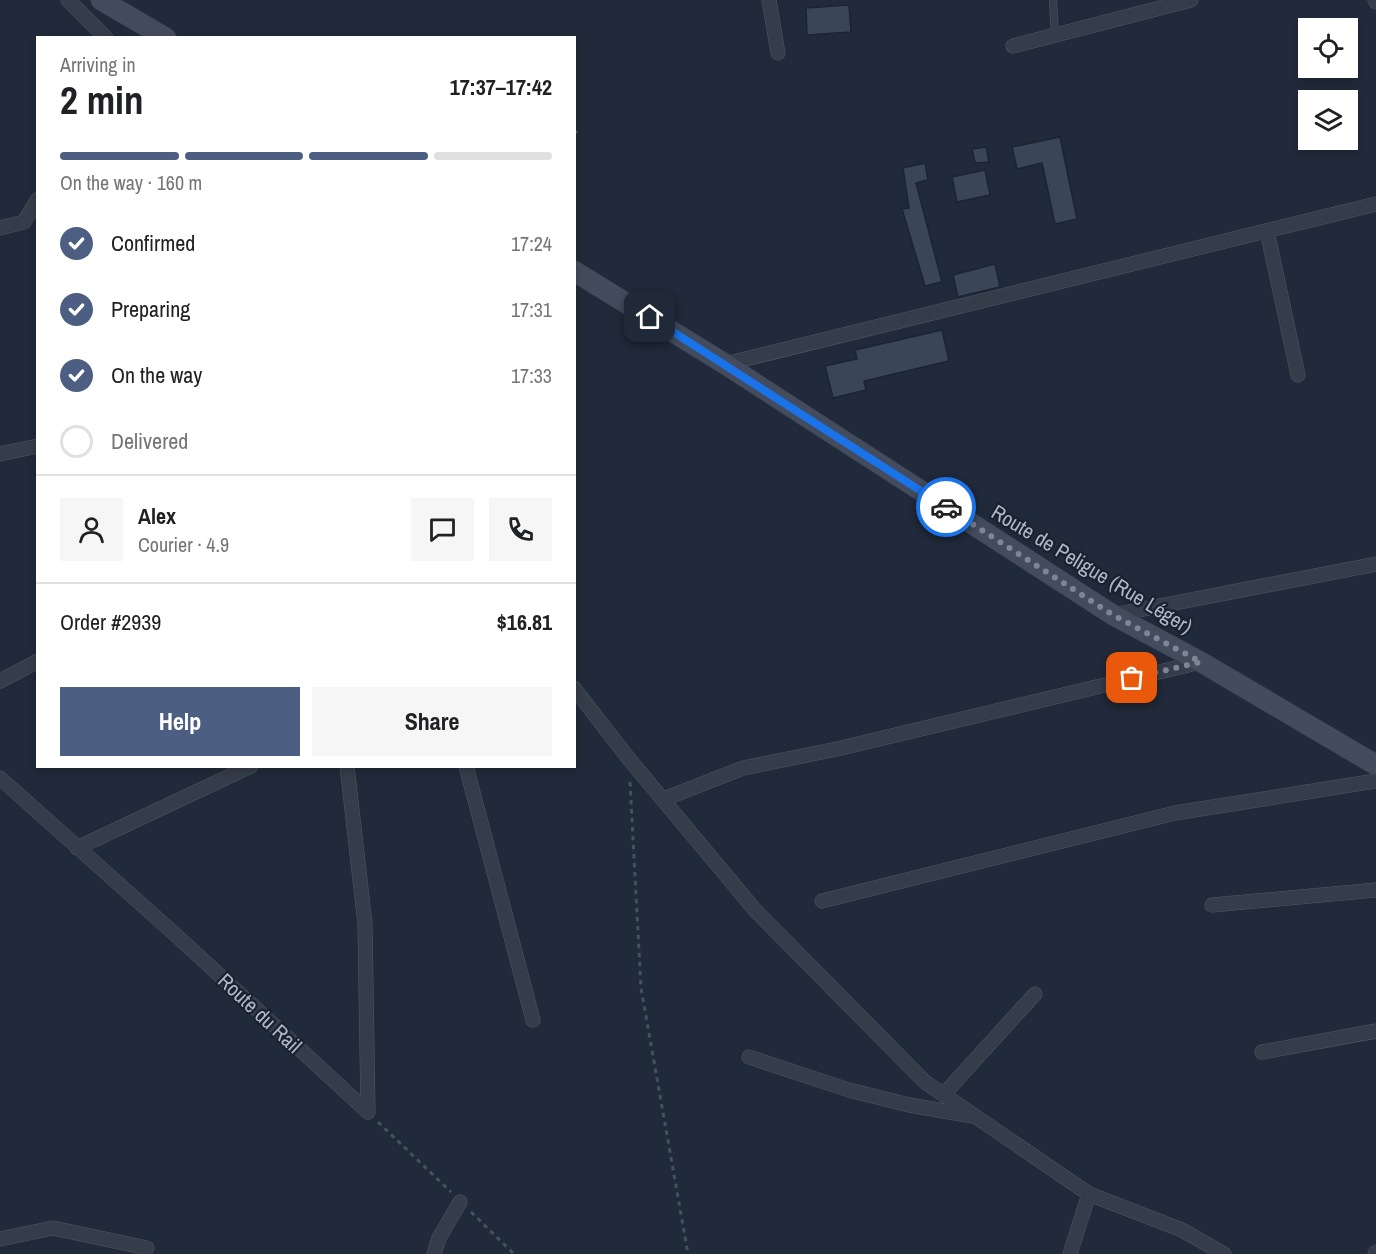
<!DOCTYPE html>
<meta charset="utf-8">
<style>
:root{--surface:#fff;--page:#f6f6f6;--text:#202124;--muted:#757577;--line:#e0e0e0;--accent:#4d5e83}
body{margin:0;font-family:"Archivo Narrow",sans-serif;background:var(--page);color:var(--text);height:100vh;display:flex;flex-direction:column;font-size:22px;white-space:nowrap}
*{box-sizing:border-box;margin:0}
p{font-size:20px;color:var(--muted)}
.icon{flex:none;width:33px;height:33px;fill:none;stroke:currentColor;stroke-width:2;stroke-linecap:round;stroke-linejoin:round}
.map{position:relative;flex:1;overflow:hidden}
.drawer{position:absolute;left:36px;top:36px;width:540px;height:732px;display:flex;flex-direction:column;background:var(--surface);border-radius:0px;box-shadow:0 3px 9px #0003}
.drawer>*{flex:none}
.buttons{position:absolute;left:1298px;top:18px;display:grid;gap:12px}
.buttons a{display:grid;place-items:center;width:60px;height:60px;border-radius:0px;background:var(--surface);box-shadow:0 3px 9px #0003;font-size:30px}
.pin{position:absolute;display:grid;place-items:center;width:51px;height:51px;color:#fff;margin:-26px;border-radius:12px;box-shadow:0 3px 9px #0006}
.courier{position:absolute;display:grid;place-items:center;width:60px;height:60px;margin:-30px;border:4px solid #1a73e8;border-radius:50%;background:#fff;color:#222;box-shadow:0 2px 8px #0007}
.headline em{font-style:normal;font-weight:800}
.headline div{display:flex;flex-direction:column-reverse}
.headline{display:flex;align-items:center;justify-content:space-between;height:102px;padding:0 24px}
h1{font-size:39px;font-weight:800;line-height:45px}
.bar{display:grid;grid-template-columns:repeat(4,1fr);gap:9px 6px;align-content:center;height:72px;padding:0 24px}
.bar i{height:8px;border-radius:4px;background:var(--line)}
.bar .on{background:var(--accent)}
.bar p{grid-column:span 4}
.line{display:flex;align-items:center;gap:15px;padding:0 24px;border-top:2px solid var(--line)}
.line div{flex:1}
.round{display:grid;place-items:center;flex:none;width:63px;height:63px;border-radius:0px;background:var(--page)}
ol{padding:0 24px;list-style:none}
li{display:flex;align-items:center;gap:18px;height:66px}
li p{margin-inline-start:auto}
li .icon{padding:6px;border-radius:50%;background:var(--accent);color:#fff;stroke-width:4}
li:last-child{color:var(--muted)}
li i{width:33px;height:33px;border:3px solid var(--line);border-radius:50%}
.primary-button{display:flex;gap:12px;margin-top:auto;padding:12px 24px}
.primary-button a{flex:1;height:69px;border-radius:0px;background:var(--accent);color:#fff;font-size:24px;font-weight:800;line-height:69px;text-align:center}
.primary-button a+a{background:var(--page);color:var(--text)}
.map>svg:first-child{display:block}
.building{fill:#3a4557;stroke:#1c2431;stroke-width:1.5}
.lines{fill:none;stroke-linecap:round;stroke-linejoin:round}
.lane-casing{stroke:#505765;stroke-width:8}
.street-casing{stroke:#505765;stroke-width:15}
.secondary-casing{stroke:#3e4653;stroke-width:21}
.path{stroke:#415458;stroke-width:3;stroke-dasharray:4.5 4.5;stroke-linecap:butt}
.lane{stroke:#353d4a;stroke-width:7}
.street{stroke:#353d4a;stroke-width:14}
.secondary{stroke:#434b5d;stroke-width:20}
.done{stroke:#7e8695;stroke-width:6;stroke-dasharray:0 10.8}
.route{stroke:#1a73e8;stroke-width:8}
.labels{text-anchor:middle;dominant-baseline:central;stroke-width:4.5;stroke-linejoin:round;paint-order:stroke}
.street-label{font-size:21px;fill:#b0b7c6;stroke:#1b222f}
</style>
<div class="map">
<svg width="1376" height="1254" viewBox="0 0 1376 1254">
<rect width="100%" height="100%" fill="#212a3a"/>
<g class="building">
<path d="M849,5l2,27 -44,3 -1,-27z"/>
<path d="M1060,137l17,82 -22,5 -13,-61 -25,6 -5,-22z"/>
<path d="M986,147l3,15 -14,1 -3,-14z"/>
<path d="M925,163l3,17 -12,3 26,99 -17,4 -23,-77 7,-1 -6,-40z"/>
<path d="M985,170l5,25 -33,7 -5,-25z"/>
<path d="M995,264l5,23 -42,10 -5,-22z"/>
<path d="M942,330l7,31 -85,20 2,9 -33,8 -8,-32 32,-7 -2,-9z"/>
</g>
<g class="lines">
<defs>
<path id="lane" d="M1053,0l2,35"/>
<g id="street">
<path d="M68,0l38,38"/>
<path d="M769,0l9,53"/>
<path d="M1375,0l1,2"/>
<path d="M1013,46l178,-46"/>
<path d="M0,228l24,-6 14,-23"/>
<path d="M1267,231l31,144"/>
<path d="M725,364l651,-160"/>
<path d="M0,454l38,-8"/>
<path d="M1113,615l263,-51"/>
<path d="M0,681l38,-20"/>
<path d="M574,688l55,71 126,151 170,172 164,112 93,36 42,24"/>
<path d="M347,766l18,158 3,188"/>
<path d="M466,766l67,254"/>
<path d="M0,778l178,159 190,175"/>
<path d="M664,799l79,-31 94,-19 364,-87"/>
<path d="M77,848l174,-82"/>
<path d="M822,901l353,-88 201,-32"/>
<path d="M1212,905l164,-15"/>
<path d="M1262,1052l114,-21"/>
<path d="M749,1057l100,33 60,15 64,11"/>
<path d="M944,1094l91,-100"/>
<path d="M0,1239l53,-11 94,20"/>
<path d="M434,1254l5,-16 21,-36"/>
<path d="M1070,1254l19,-60"/>
<path d="M1375,1254l1,-2"/>
</g>
<g id="secondary">
<path d="M101,0l65,38"/>
<path d="M574,271l151,93 388,251 88,47 175,103"/>
</g>
</defs>
<use href="#lane" class="lane-casing"/>
<use href="#street" class="street-casing"/>
<use href="#secondary" class="secondary-casing"/>
<g class="path">
<path d="M574,134l4,-4"/>
<path d="M630,782l11,206 47,266"/>
<path d="M378,1122l73,70"/>
<path d="M471,1212l43,42"/>
</g>
<use href="#lane" class="lane"/>
<use href="#street" class="street"/>
<use href="#secondary" class="secondary"/>
</g>
<g class="lines">
<path class="done" d="M946,507l167,108 88,47 -69,16"/>
<path class="route" d="M650,317l296,190"/>
</g>
<g class="labels">
<g class="street-label">
<text transform="translate(1092 569) rotate(31)">Route de Peligue (Rue Léger)</text>
<text transform="translate(260 1013) rotate(43)">Route du Rail</text>
</g>
</g>
</svg>
<div class="buttons">
<a><svg class="icon" aria-label="locate" viewBox="0 0 24 24"><circle cx="12" cy="12" r="6"/><path d="M12 2v4M12 18v4M2 12h4M18 12h4"/></svg></a>
<a><svg class="icon" aria-label="layers" viewBox="0 0 24 24"><path d="M12 4l9 5-9 5-9-5zM3 14l9 5 9-5"/></svg></a>
</div>
<div class="pin" style="left:1132px;top:678px;background:#ea580c"><svg class="icon" aria-label="bag" viewBox="0 0 24 24"><path d="M5 8h14l-1 12H6zM9 8a3 3 0 0 1 6 0"/></svg></div>
<div class="pin" style="left:650px;top:317px;background:#1f2937"><svg class="icon" aria-label="home" viewBox="0 0 24 24"><path d="M3 11l9-7 9 7M6 9v11h12V9"/></svg></div>
<div class="courier" style="left:946px;top:507px"><svg class="icon" aria-label="car" viewBox="0 0 24 24"><path d="M5 17H2v-5l4-1 3-4h7l3 4 3 1v5h-3M9 17h6M6 11h13"/><circle cx="7" cy="17" r="2"/><circle cx="17" cy="17" r="2"/></svg></div>
<section class="drawer">
<div class="headline"><div><h1>2 min</h1><p>Arriving in</p></div><em>17:37–17:42</em></div>
<div class="bar"><i class="on"></i><i class="on"></i><i class="on"></i><i></i><p>On the way · 160 m</p></div>
<ol>
<li><svg class="icon" aria-label="check" viewBox="0 0 24 24"><path d="M5 12l5 5 9-10"/></svg>Confirmed<p>17:24</p></li>
<li><svg class="icon" aria-label="check" viewBox="0 0 24 24"><path d="M5 12l5 5 9-10"/></svg>Preparing<p>17:31</p></li>
<li><svg class="icon" aria-label="check" viewBox="0 0 24 24"><path d="M5 12l5 5 9-10"/></svg>On the way<p>17:33</p></li>
<li><i></i>Delivered</li>
</ol>
<div class="line" style="height:108px"><a class="round"><svg class="icon" aria-label="person" viewBox="0 0 24 24"><circle cx="12" cy="8" r="4"/><path d="M4 21q1-7 8-7t8 7"/></svg></a><div><b>Alex</b><p>Courier · 4.9</p></div><a class="round"><svg class="icon" aria-label="chat" viewBox="0 0 24 24"><path d="M4 5h16v11H9l-5 4z"/></svg></a><a class="round"><svg class="icon" aria-label="phone" viewBox="0 0 24 24"><path d="M5 4h4l2 5-3 2q2 4 5 5l2-3 5 2v4C11 20 4 13 5 4z"/></svg></a></div>
<div class="line" style="height:78px"><div>Order #2939</div><b>$16.81</b></div>
<div class="primary-button"><a>Help</a><a>Share</a></div>
</section>
</div>
